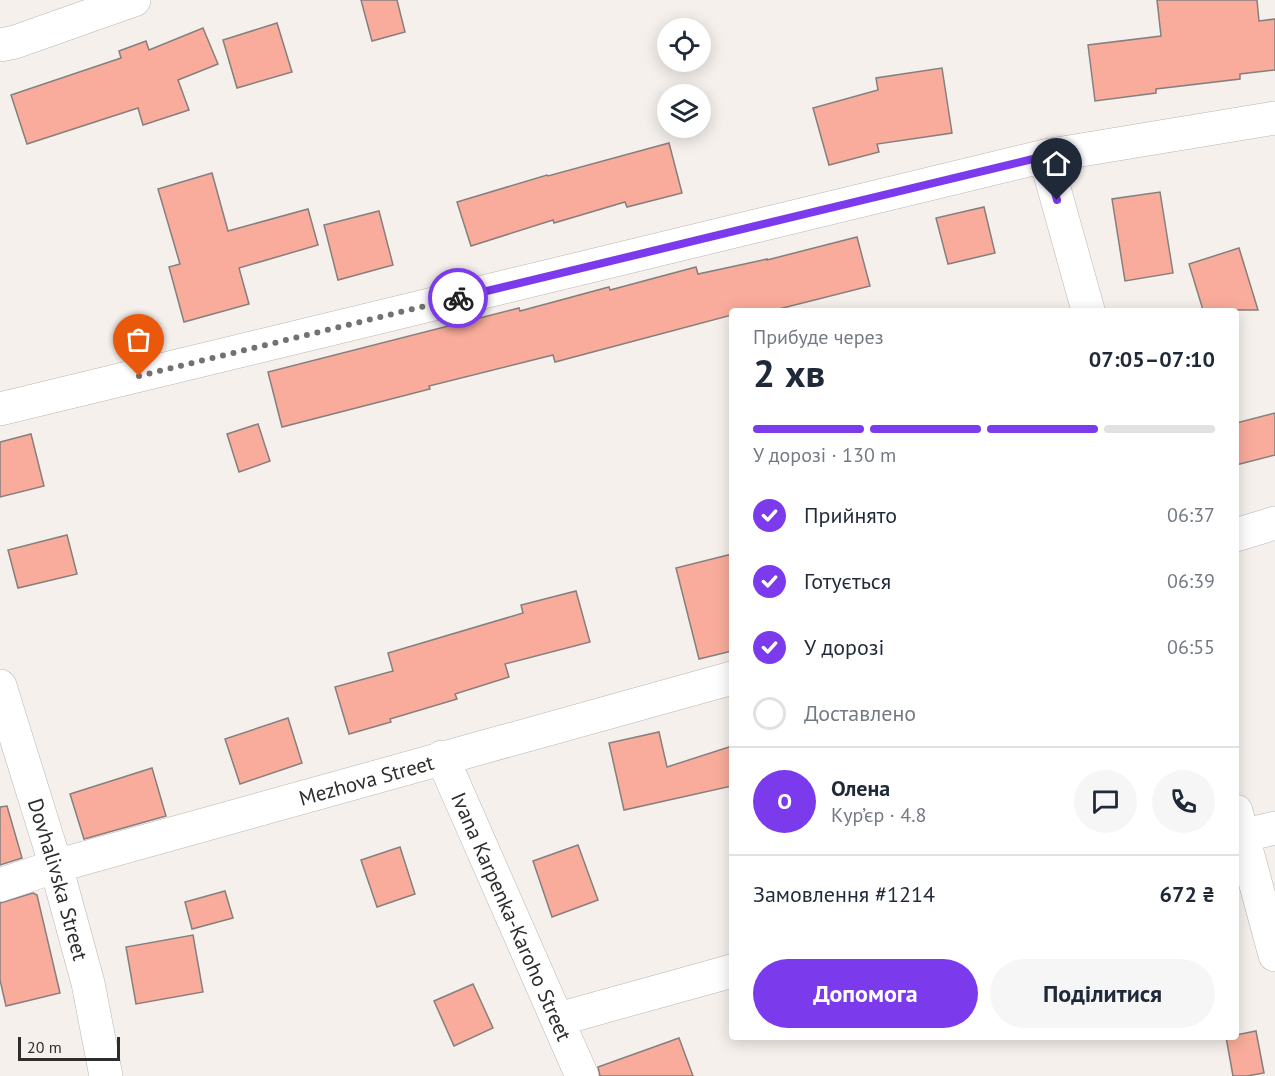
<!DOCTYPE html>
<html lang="uk">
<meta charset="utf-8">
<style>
:root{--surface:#fff;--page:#f6f6f7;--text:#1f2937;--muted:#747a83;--line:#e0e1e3;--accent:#7c3aed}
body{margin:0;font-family:"PT Sans",sans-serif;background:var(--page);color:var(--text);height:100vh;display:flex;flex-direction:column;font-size:22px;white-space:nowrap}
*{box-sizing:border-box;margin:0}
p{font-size:20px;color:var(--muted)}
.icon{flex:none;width:33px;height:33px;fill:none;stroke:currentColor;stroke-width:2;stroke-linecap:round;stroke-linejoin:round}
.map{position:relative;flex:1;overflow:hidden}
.side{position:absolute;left:729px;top:308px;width:510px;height:732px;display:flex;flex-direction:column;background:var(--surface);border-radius:6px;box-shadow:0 3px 15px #0003}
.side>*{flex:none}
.controls{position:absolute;left:657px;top:18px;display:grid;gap:12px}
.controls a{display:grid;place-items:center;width:54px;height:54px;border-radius:50%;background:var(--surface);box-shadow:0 3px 15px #0003;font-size:30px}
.scale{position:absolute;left:18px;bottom:15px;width:102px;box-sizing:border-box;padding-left:6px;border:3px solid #2e2d2b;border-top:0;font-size:16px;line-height:21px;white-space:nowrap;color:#2e2d2b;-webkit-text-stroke:4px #f5f0ec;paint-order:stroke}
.pin{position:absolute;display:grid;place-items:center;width:51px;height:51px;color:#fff;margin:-62px -26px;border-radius:50% 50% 50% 0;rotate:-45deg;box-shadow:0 0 6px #0007}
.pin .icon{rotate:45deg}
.courier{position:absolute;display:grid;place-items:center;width:60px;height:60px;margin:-30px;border:4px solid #7c3aed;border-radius:50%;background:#fff;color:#222;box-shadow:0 2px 8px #0007}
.headline em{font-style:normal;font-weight:600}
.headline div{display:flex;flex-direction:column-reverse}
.headline{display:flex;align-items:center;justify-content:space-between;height:102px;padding:0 24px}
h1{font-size:39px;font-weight:600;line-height:45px}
.bar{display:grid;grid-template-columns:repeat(4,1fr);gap:9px 6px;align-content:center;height:72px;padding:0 24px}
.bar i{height:8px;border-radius:4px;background:var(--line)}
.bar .current{background:var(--accent)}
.bar p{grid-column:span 4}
.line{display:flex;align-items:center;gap:15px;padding:0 24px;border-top:2px solid var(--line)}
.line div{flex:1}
.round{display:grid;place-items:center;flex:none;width:63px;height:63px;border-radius:32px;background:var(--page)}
ol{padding:0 24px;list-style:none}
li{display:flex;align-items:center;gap:18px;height:66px}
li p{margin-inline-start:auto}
li .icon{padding:6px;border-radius:50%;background:var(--accent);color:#fff;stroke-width:4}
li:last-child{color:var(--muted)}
li i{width:33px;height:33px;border:3px solid var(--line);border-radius:50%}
.cta{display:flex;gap:12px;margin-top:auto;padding:12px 24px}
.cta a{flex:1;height:69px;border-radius:36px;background:var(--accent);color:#fff;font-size:24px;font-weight:600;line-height:69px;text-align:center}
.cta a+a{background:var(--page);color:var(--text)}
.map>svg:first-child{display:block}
.building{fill:#f9ac9b;stroke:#857f7e;stroke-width:1.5}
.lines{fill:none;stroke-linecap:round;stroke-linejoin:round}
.minor-casing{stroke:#bab5b2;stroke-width:34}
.minor{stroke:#fff;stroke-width:33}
.done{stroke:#74716f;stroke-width:6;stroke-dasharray:0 10.8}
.route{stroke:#7c3aed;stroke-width:8}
.labels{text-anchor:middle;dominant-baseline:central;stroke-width:4.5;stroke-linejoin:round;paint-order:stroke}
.street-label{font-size:21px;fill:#2e2d2b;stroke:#f5f0ec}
</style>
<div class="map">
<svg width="1275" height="1076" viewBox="0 0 1275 1076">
<rect width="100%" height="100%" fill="#f5f0ec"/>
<g class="building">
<path d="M361,0h36l8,32 -33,9z"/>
<path d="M1157,0h100l2,21 16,-2v51l-35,4v5l-84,10v4l-61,8 -7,-56 73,-9z"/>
<path d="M277,23l15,49 -55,16 -14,-48z"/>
<path d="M203,28l15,36 -40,16 11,30 -46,15 -5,-17 -111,36 -16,-49 110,-37 -2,-7 27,-10 3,9z"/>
<path d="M942,68l10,65 -75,11 2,8 -50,13 -16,-57 65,-18 -2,-12z"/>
<path d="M669,143l13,50 -55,14 -2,-5 -71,21 -1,-3 -82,26 -14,-44 90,-27 1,1z"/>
<path d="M212,173l16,58 80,-22 10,36 -79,23 10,36 -65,18 -15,-55 11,-3 -22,-75z"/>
<path d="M1160,192l13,81 -48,8 -13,-82z"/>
<path d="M984,207l11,46 -47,11 -12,-46z"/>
<path d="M379,211l14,54 -55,15 -14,-55z"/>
<path d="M857,237l13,49 -95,24h-43v5l-177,47 -2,-7 -124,31 1,3 -148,38 -14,-55 251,-64 1,3 89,-24 1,3 86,-23 2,7 69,-15v1z"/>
<path d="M1239,248l19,62h-55l-14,-46z"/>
<path d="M1275,413v42l-39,10v-42z"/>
<path d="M258,424l12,37 -31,11 -12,-38z"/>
<path d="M31,434l13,52 -44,11v-55z"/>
<path d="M67,535l10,39 -59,14 -10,-38z"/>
<path d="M732,554v97l-33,8 -23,-91z"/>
<path d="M576,591l14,51 -85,22 4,13 -54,17 2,5 -67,20 1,3 -42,12 -14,-47 58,-16 -5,-18 135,-40 -2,-8z"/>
<path d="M288,718l14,45 -62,21 -15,-45z"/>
<path d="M659,732l8,35 65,-21v40l-108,24 -15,-67z"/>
<path d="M152,768l14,48 -82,23 -14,-45z"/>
<path d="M7,806l15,52 -22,7v-58z"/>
<path d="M578,845l20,55 -46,17 -19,-56z"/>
<path d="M400,847l15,47 -38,13 -16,-47z"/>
<path d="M225,891l8,27 -41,11 -7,-27z"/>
<path d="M33,893l4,2 23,98 -54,13 -6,-26v-77z"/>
<path d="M193,935l10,57 -67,12 -10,-57z"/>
<path d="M473,984l20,44 -39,18 -20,-45z"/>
<path d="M1256,1031l8,42 -17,3h-14l-7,-39z"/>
<path d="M679,1038l14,38h-93l-2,-9z"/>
</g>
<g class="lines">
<defs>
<g id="minor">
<path d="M0,45l15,-3 119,-42"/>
<path d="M1045,156l43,154"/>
<path d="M0,409l1045,-253 230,-38"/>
<path d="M1236,535l39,-12"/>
<path id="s1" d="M0,686l56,180 32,117 18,93"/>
<path id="s2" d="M442,757l140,319"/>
<path d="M1236,811l39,144"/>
<path d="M1236,837l39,-9"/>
<path id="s3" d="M0,885l56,-19 676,-188"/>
<path d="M559,1019l173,-48"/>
</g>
</defs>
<use href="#minor" class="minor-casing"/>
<use href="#minor" class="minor"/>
</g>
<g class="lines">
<path class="done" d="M139,376l319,-78"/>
<path class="route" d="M458,298l587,-142 12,44"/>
</g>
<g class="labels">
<g class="street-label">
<text stroke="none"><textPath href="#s3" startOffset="381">Mezhova Street</textPath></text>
<text stroke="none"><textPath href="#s1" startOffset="202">Dovhalivska Street</textPath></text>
<text stroke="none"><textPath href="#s2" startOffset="174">Ivana Karpenka-Karoho Street</textPath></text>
</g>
</g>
</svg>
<div class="controls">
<a><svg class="icon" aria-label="locate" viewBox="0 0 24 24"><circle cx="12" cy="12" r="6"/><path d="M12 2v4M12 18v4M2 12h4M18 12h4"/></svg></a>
<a><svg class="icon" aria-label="layers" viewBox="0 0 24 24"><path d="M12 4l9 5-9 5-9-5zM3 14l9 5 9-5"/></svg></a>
</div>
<div class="scale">20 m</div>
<div class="pin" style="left:139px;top:376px;background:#ea580c"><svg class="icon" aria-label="bag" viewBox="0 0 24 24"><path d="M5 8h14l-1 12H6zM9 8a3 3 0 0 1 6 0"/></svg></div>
<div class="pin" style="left:1057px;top:200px;background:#1f2937"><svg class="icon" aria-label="home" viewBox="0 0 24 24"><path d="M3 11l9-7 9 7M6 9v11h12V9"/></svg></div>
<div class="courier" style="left:458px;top:298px"><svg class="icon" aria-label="bike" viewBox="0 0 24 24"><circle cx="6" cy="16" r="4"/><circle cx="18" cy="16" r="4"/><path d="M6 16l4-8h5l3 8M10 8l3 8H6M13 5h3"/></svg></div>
<section class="side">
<div class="headline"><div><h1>2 хв</h1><p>Прибуде через</p></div><em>07:05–07:10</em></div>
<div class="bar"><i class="current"></i><i class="current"></i><i class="current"></i><i></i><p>У дорозі · 130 m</p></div>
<ol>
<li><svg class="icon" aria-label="check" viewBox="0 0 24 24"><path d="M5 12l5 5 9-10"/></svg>Прийнято<p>06:37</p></li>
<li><svg class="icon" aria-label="check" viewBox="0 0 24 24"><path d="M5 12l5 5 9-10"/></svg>Готується<p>06:39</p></li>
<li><svg class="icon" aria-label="check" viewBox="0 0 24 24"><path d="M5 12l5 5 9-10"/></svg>У дорозі<p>06:55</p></li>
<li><i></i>Доставлено</li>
</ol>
<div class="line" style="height:108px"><b class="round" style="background:var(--accent);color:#fff">О</b><div><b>Олена</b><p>Кур’єр · 4.8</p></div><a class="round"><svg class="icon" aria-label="chat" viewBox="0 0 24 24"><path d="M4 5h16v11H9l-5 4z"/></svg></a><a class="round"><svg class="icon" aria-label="phone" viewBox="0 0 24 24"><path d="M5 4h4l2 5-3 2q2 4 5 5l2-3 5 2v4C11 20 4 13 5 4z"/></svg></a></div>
<div class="line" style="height:78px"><div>Замовлення #1214</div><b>672 ₴</b></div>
<div class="cta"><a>Допомога</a><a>Поділитися</a></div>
</section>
</div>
